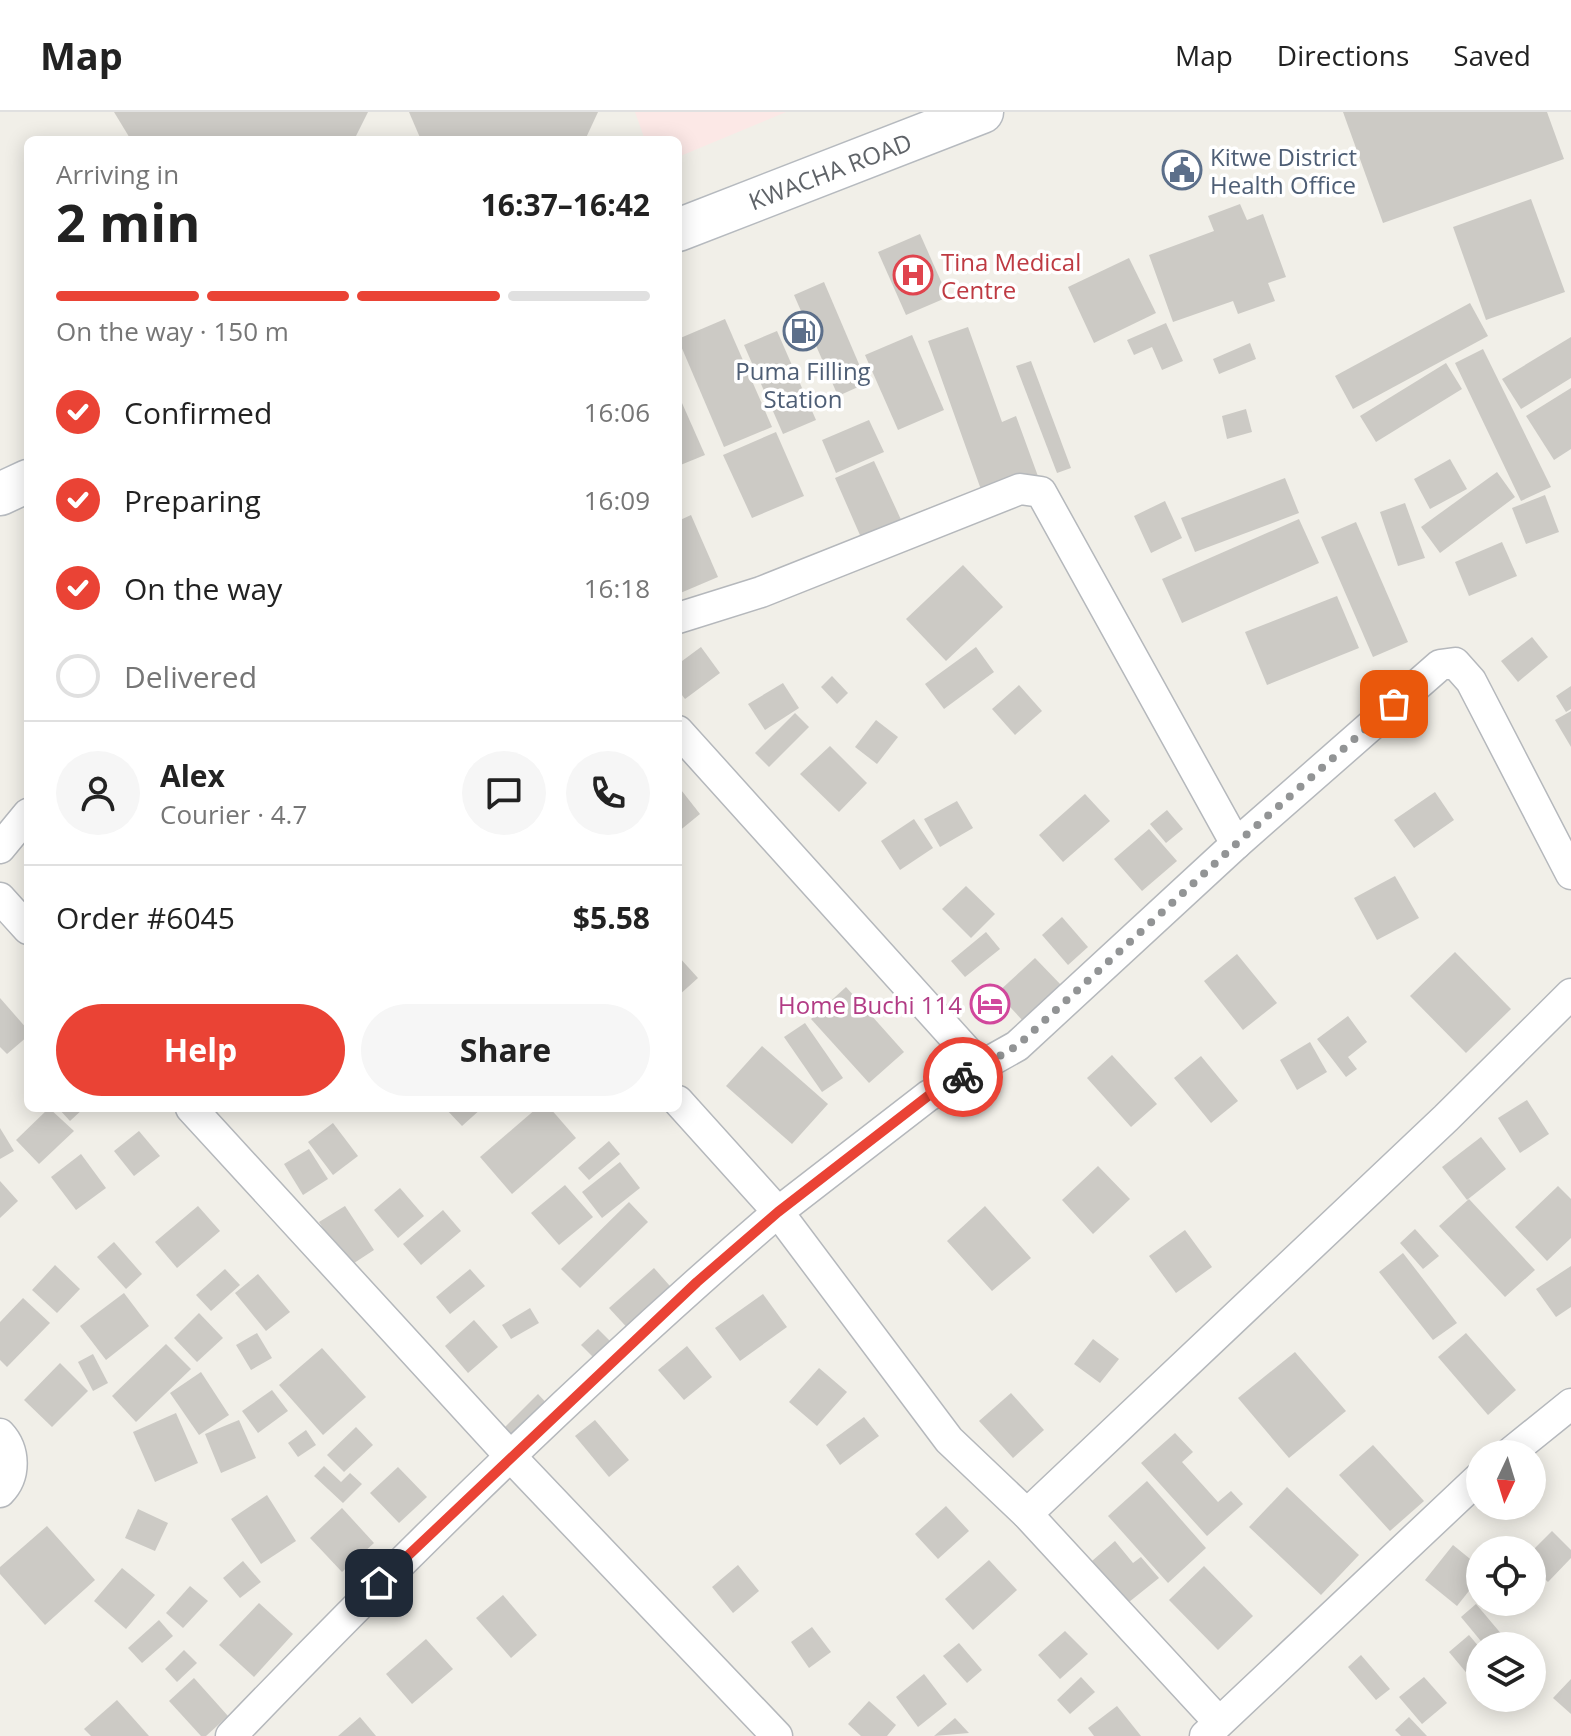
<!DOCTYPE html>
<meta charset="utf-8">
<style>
:root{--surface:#fff;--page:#f6f6f6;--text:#222;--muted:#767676;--line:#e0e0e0;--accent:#ea4335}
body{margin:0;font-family:"Open Sans",sans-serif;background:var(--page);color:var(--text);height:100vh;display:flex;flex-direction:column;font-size:30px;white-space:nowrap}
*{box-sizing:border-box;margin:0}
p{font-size:26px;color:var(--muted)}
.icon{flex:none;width:44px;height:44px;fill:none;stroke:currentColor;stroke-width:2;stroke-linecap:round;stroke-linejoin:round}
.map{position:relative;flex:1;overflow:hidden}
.side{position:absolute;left:24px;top:24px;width:658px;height:976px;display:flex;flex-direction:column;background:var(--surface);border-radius:12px;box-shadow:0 4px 20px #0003}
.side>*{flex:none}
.needle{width:52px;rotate:184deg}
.buttons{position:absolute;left:1466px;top:1328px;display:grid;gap:16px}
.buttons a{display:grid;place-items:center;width:80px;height:80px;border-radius:50%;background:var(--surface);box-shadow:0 4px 20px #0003;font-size:40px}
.pin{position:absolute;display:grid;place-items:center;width:68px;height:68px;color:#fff;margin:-34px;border-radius:16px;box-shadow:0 4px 12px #0006}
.courier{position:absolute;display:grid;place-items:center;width:80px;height:80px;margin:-40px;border:6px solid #ea4335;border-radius:50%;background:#fff;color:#222;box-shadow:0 2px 10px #0007}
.headline em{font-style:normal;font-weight:700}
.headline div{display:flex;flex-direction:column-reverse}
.headline{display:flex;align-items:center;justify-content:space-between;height:136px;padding:0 32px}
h1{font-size:52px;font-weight:700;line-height:60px}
.bar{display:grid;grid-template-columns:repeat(4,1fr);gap:12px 8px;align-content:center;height:96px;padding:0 32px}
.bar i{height:10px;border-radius:6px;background:var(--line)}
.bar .on{background:var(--accent)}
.bar p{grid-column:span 4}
.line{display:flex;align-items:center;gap:20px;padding:0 32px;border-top:2px solid var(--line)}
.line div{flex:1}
.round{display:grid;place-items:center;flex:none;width:84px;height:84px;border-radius:42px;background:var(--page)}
ol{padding:0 32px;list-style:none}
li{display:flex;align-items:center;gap:24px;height:88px}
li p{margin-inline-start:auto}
li .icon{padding:8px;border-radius:50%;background:var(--accent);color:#fff;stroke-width:4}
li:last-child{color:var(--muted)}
li i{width:44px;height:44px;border:4px solid var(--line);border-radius:50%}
.action{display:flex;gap:16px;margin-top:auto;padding:16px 32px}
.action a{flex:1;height:92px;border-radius:48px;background:var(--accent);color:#fff;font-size:32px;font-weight:700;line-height:92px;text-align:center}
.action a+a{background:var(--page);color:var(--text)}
header{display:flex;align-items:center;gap:48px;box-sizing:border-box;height:112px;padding:0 40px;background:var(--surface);border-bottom:2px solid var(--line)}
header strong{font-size:38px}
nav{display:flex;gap:44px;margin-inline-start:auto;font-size:28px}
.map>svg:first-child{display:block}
.medical{fill:#fce8e6}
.building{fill:#cccac5}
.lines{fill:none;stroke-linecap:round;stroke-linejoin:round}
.minor-casing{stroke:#b5b8bc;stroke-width:33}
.secondary-casing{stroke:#b6babf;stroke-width:45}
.minor{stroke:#fff;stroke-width:30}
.secondary{stroke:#fff;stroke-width:42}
.done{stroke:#929495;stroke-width:8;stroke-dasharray:0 14.4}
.route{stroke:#ea4335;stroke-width:10}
.labels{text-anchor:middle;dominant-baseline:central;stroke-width:7;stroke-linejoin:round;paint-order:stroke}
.service-label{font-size:24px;fill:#4e5e75;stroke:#fff;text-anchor:start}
.street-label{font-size:24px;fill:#5f6368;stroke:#fff}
.health-label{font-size:24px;fill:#be3a42;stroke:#fff;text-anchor:start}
.hotel-label{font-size:24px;fill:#b23c85;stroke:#fff;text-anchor:end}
</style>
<header>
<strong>Map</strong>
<nav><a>Map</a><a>Directions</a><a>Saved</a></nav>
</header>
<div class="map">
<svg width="1571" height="1624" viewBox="0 0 1571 1624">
<rect width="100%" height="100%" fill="#f1efe8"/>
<path class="medical" d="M635,0h151l-108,45v-17h-33z"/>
<g class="building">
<path d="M114,0h254l-14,28h-223z"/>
<path d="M409,0h189l-13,28h-164z"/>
<path d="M1343,0h204l17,47 -181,64z"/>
<path d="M1531,87l34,93 -79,28 -33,-93z"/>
<path d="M1240,92l7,16 16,-6 23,63 -18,6 7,18 -37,13 -5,-13 -60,21 -24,-67 65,-24 -6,-15z"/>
<path d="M920,122l28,63 -42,18 -28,-63z"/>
<path d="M1129,146l27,55 -62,30 -26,-56z"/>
<path d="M824,170l43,101 -29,13 -44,-101z"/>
<path d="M1470,191l18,33 -135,73 -18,-33z"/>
<path d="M725,207l47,108 -48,20 -46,-108z"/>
<path d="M1166,211l17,38 -21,9 -10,-23 -18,8 -7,-15z"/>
<path d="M968,215l34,95 14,-6 23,63 -55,19 -56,-157z"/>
<path d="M777,219l39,89 -33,14 -39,-89z"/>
<path d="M912,223l32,75 -46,20 -33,-75z"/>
<path d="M1571,225v41l-50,31 -19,-30z"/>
<path d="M1250,231l6,16 -37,15 -6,-15z"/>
<path d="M1483,237l68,138 -30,14 -66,-138z"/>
<path d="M1031,249l40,107 -14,5 -41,-107z"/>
<path d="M1446,251l16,26 -86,53 -16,-26z"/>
<path d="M1571,276v61l-17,11 -28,-44z"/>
<path d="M678,282l27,61 -27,11z"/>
<path d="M1246,297l6,23 -25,7 -5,-23z"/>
<path d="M869,308l15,32 -48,21 -14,-33z"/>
<path d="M776,320l28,64 -52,22 -29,-63z"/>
<path d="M1450,347l17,30 -37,20 -16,-30z"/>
<path d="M874,349l29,63 -40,18 -28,-64z"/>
<path d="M1497,360l18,25 -75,56 -19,-26z"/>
<path d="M1285,366l14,35 -104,39 -14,-34z"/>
<path d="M1545,383l14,37 -33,12 -14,-36z"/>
<path d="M1165,389l17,37 -31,15 -17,-37z"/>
<path d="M1405,391l20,55 -27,8 -18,-54z"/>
<path d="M691,403l27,62 -40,17v-73z"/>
<path d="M1299,407l20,44 -137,60 -20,-44z"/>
<path d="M1356,410l52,120 -35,15 -52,-120z"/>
<path d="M1502,430l15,34 -48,20 -14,-34z"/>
<path d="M963,453l40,42 -57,54 -40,-42z"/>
<path d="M1337,484l22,52 -92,37 -22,-53z"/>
<path d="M1532,525l16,20 -30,25 -17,-21z"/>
<path d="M701,535l19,26 -35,26 -7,-9v-26z"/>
<path d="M976,535l18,25 -50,37 -19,-25z"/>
<path d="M832,564l16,17 -11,11 -16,-17z"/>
<path d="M783,571l16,25 -34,22 -17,-26z"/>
<path d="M1019,573l23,26 -27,24 -23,-26z"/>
<path d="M1571,574v23l-5,3 -10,-16z"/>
<path d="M1571,599v36l-16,-27z"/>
<path d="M795,601l14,14 -40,40 -14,-14z"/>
<path d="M876,608l22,17 -21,27 -22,-17z"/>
<path d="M830,634l37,37 -28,29 -39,-38z"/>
<path d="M678,674l22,28 -22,18z"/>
<path d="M1435,680l19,28 -40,28 -20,-28z"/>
<path d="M1085,682l25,27 -47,41 -24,-27z"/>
<path d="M957,689l16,27 -33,19 -16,-28z"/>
<path d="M1167,698l16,19 -17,14 -16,-19z"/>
<path d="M914,707l19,29 -33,22 -19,-29z"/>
<path d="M1149,717l28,32 -35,30 -28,-32z"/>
<path d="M1395,764l24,42 -42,22 -23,-42z"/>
<path d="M966,774l29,28 -24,24 -29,-29z"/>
<path d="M1062,805l26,30 -20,18 -26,-30z"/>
<path d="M986,820l14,17 -35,28 -14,-16z"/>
<path d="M1455,840l56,57 -45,44 -56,-57z"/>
<path d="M1237,842l40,49 -34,27 -39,-49z"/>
<path d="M678,844l20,22 -20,18z"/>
<path d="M1035,846l28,29 -39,35 -27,-29z"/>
<path d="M846,875l58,65 -35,31 -58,-64z"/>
<path d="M0,886l28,32v6l-21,18 -7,-7z"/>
<path d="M1348,904l19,26 -19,15 9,12 -11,8 -29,-38z"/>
<path d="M805,911l38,55 -21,14 -38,-55z"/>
<path d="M1310,930l17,30 -30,18 -17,-30z"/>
<path d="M762,934l66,58 -36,40 -66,-58z"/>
<path d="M1112,943l45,49 -26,23 -44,-49z"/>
<path d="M1201,944l37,45 -27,22 -37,-45z"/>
<path d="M1527,988l22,34 -29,19 -22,-35z"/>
<path d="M49,996l25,23 -35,33 -23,-24z"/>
<path d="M58,996h26l-14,13z"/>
<path d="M445,996h37l-20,18z"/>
<path d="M537,996h13l26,30 -64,56 -32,-37z"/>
<path d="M333,1011l25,33 -25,19 -25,-33z"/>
<path d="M0,1016l14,23 -14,8z"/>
<path d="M139,1019l21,25 -26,20 -20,-25z"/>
<path d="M1481,1025l25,32 -39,31 -25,-33z"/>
<path d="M609,1029l11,13 -31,26 -11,-12z"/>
<path d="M309,1037l19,30 -25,16 -19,-31z"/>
<path d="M81,1042l25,34 -30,22 -25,-33z"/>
<path d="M620,1050l20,26 -38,30 -20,-26z"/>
<path d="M1098,1054l32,33 -37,35 -31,-34z"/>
<path d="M0,1069l18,20 -18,17z"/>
<path d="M565,1073l28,32 -34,28 -28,-32z"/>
<path d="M1558,1074l13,13v39l-24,23 -32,-34z"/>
<path d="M400,1076l24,28 -26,22 -24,-28z"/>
<path d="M1469,1087l66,71 -30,27 -66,-71z"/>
<path d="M629,1090l19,20 -68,66 -19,-19z"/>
<path d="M198,1094l22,25 -43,37 -22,-26z"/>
<path d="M345,1094l29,44 -26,17 -29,-45z"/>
<path d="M985,1094l46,52 -39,33 -45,-50z"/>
<path d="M443,1098l18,21 -40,34 -18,-21z"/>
<path d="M1415,1117l24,27 -16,13 -23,-26z"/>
<path d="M1185,1118l27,37 -36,26 -27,-37z"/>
<path d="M114,1130l28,32 -16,15 -29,-32z"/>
<path d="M1403,1141l54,70 -24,17 -54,-68z"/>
<path d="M55,1153l25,24 -23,24 -25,-23z"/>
<path d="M1571,1154v41l-15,10 -20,-28z"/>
<path d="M654,1156l23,26 -44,40 -24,-26z"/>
<path d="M225,1157l15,16 -29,26 -15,-16z"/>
<path d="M470,1157l15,17 -35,28 -14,-17z"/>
<path d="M258,1162l32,38 -24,19 -31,-38z"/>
<path d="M124,1181l25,33 -43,34 -26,-34z"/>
<path d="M763,1182l24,33 -47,34 -25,-33z"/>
<path d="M23,1186l27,25 -43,44 -7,-7v-38z"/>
<path d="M530,1196l9,15 -28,16 -9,-14z"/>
<path d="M199,1201l24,25 -26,24 -23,-24z"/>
<path d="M474,1208l24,27 -30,26 -23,-27z"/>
<path d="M598,1217l29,29 -17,16 -29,-29z"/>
<path d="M257,1221l15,25 -21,12 -15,-25z"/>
<path d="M1466,1221l50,57 -28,25 -50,-58z"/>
<path d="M1093,1227l26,20 -19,24 -26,-19z"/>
<path d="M166,1232l25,25 -55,53 -24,-26z"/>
<path d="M687,1234l25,31 -28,23 -26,-30z"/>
<path d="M322,1236l44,49 -43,38 -44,-50z"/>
<path d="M1295,1240l51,59 -57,47 -51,-60z"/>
<path d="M93,1242l15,29 -15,8 -15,-29z"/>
<path d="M60,1251l28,28 -36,36 -28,-27z"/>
<path d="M819,1256l28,24 -30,34 -28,-24z"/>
<path d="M201,1260l28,43 -30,20 -29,-42z"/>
<path d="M272,1278l16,21 -30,22 -16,-22z"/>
<path d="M1011,1281l33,37 -31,28 -34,-37z"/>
<path d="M538,1282l14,15 -12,13 14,14 -23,22 -29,-28z"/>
<path d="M176,1301l22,50 -43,19 -22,-50z"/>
<path d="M864,1305l15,19 -39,29 -14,-20z"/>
<path d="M239,1308l17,38 -35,15 -16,-39z"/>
<path d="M595,1308l34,40 -20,17 -34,-41z"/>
<path d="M356,1315l17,18 -29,27 -17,-17z"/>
<path d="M306,1318l10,15 -18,12 -10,-14z"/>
<path d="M1175,1321l18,19 -11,10 36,40 13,-11 12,13 -36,32 -66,-73z"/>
<path d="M1373,1333l51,56 -34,30 -51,-56z"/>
<path d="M324,1354l17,16 9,-9 12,11 -19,19 -29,-27z"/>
<path d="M398,1355l29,30 -28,26 -29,-30z"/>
<path d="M1147,1369l59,67 -38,35 -60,-67z"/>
<path d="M1287,1375l72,68 -38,40 -72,-68z"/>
<path d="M267,1383l29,46 -35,23 -30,-45z"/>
<path d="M946,1394l23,25 -31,28 -23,-25z"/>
<path d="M342,1396l32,35 -32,29 -32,-34z"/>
<path d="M138,1397l30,14 -13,28 -30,-13z"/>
<path d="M47,1414l48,54 -50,45 -45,-51v-7z"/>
<path d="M1552,1419l19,19v8l-23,24 -16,-15v-16z"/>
<path d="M1115,1429l18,22 8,-6 18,21 -30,24 -37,-41z"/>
<path d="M1453,1433l27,22v10l-23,29 -32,-26z"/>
<path d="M989,1448l28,30 -44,40 -28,-31z"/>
<path d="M243,1449l18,21 -21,16 -17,-20z"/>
<path d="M738,1453l21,26 -26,22 -21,-26z"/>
<path d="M1204,1454l49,50 -35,34 -49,-50z"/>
<path d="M122,1456l33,27 -29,34 -32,-28z"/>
<path d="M190,1474l18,15 -25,27 -17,-15z"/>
<path d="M503,1483l34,40 -26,23 -35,-40z"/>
<path d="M259,1491l34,31 -39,43 -35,-32z"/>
<path d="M1476,1492l27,32 -12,10h-6l-24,-29z"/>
<path d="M159,1508l14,16 -31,27 -14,-15z"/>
<path d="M812,1515l19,25 -22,16 -18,-26z"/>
<path d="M1065,1519l23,23 -28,25 -22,-24z"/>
<path d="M1469,1523l11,13v31l-5,4 -26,-31z"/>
<path d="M426,1527l27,30 -41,35 -26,-30z"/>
<path d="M959,1531l23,27 -15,13 -24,-27z"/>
<path d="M184,1538l13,13 -20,19 -12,-13z"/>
<path d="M1361,1543l29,34 -14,11 -28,-33z"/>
<path d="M924,1562l23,30 -29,23 -22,-30z"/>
<path d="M1081,1565l14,15 -25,22 -13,-14z"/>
<path d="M1424,1565l23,26 -25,21 -23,-27z"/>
<path d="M194,1566l34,38 -22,20h-5l-32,-35z"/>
<path d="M1571,1567v35l-18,-16z"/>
<path d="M117,1588l32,36h-58l-7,-7z"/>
<path d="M869,1589l27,24 -9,11h-26l-13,-12z"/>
<path d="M1117,1594l24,30h-47l-6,-8z"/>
<path d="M360,1605l16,19h-38z"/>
<path d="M1409,1605l18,19h-26l-6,-6z"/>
<path d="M955,1606l14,15 -35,3z"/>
</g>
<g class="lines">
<defs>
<g id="minor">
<path d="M678,506l83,-26 259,-103 21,3 195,352 204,-179 15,-2 16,18 100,193"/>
<path d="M678,619l304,337"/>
<path d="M0,736l28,-34"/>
<path d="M0,786l28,31"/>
<path d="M191,996l320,349 266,279"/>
<path d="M0,1322c15,16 16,42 0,58"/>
<path d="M1509,1342l62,-50"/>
<path d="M1027,1402l419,-396 125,-124"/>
<path d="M1218,1609l-191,-207 -78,-74 -171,-228 150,-116 89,-50 219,-202"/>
<path d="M231,1624c175,-182 355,-359 547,-524l-100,-111"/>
<path d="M1205,1624l275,-259"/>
</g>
<g id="secondary">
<path d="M678,118l304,-118"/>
<path d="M0,382l28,-13"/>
</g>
</defs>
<use href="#minor" class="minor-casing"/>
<use href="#secondary" class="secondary-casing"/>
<use href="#minor" class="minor"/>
<use href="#secondary" class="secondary"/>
</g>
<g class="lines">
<path class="done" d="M963,965l54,-31 219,-202 158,-140"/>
<path class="route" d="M379,1471l318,-301 81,-70 150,-116 35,-19"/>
</g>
<defs>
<symbol id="civic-ring" viewBox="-11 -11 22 22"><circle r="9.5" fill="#fff" stroke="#5c6f8a" stroke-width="1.5"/><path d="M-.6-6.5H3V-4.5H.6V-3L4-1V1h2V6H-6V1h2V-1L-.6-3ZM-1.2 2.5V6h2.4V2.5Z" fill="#5c6f8a"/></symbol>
<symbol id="hospital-ring" viewBox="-11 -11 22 22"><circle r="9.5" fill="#fff" stroke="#e0444e" stroke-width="1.5"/><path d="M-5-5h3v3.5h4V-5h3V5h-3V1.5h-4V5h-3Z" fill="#e0444e"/></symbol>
<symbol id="fuel-ring" viewBox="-11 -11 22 22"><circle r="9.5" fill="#fff" stroke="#5c6f8a" stroke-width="1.5"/><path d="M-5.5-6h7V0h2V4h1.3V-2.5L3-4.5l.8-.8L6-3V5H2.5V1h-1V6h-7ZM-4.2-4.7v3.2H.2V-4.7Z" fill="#5c6f8a"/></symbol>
<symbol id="hotel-ring" viewBox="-11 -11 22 22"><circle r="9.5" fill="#fff" stroke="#d1479c" stroke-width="1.5"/><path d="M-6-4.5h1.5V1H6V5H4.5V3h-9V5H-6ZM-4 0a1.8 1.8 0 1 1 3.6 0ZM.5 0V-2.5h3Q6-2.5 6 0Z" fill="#d1479c"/></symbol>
</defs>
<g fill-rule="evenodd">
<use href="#civic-ring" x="1160" y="36" width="44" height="44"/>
<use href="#hospital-ring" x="891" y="141" width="44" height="44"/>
<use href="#fuel-ring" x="781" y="197" width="44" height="44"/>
<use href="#hotel-ring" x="968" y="870" width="44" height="44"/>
</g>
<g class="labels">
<g class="service-label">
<text x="1210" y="44">Kitwe District<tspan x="1210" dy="28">Health Office</tspan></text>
<text x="803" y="258" text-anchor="middle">Puma Filling<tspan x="803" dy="28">Station</tspan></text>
</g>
<g class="street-label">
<text transform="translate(830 59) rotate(-21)">KWACHA ROAD</text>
</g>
<g class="health-label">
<text x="941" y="149">Tina Medical<tspan x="941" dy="28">Centre</tspan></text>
</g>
<g class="hotel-label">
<text x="962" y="892">Home Buchi 114</text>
</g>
</g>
</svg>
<div class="buttons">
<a><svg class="needle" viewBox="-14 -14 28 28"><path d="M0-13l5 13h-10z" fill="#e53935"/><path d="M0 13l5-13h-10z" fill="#767676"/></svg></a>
<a><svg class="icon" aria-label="locate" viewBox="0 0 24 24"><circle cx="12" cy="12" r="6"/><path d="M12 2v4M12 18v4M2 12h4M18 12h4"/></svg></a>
<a><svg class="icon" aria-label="layers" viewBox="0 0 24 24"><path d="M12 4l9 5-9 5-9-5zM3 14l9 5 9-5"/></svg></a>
</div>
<div class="pin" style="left:1394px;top:592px;background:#ea580c"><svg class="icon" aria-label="bag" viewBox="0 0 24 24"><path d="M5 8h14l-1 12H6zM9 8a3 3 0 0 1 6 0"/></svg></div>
<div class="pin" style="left:379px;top:1471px;background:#1f2937"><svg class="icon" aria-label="home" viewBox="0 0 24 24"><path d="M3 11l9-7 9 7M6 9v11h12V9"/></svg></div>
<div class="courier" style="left:963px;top:965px"><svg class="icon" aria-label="bike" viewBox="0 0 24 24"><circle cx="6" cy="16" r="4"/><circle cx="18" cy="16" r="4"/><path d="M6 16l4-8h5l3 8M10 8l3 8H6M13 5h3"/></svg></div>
<section class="side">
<div class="headline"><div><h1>2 min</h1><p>Arriving in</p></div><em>16:37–16:42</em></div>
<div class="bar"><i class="on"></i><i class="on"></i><i class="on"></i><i></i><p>On the way · 150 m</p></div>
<ol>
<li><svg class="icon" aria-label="check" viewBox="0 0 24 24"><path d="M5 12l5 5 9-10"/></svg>Confirmed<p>16:06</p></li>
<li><svg class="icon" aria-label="check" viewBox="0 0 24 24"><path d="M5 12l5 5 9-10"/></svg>Preparing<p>16:09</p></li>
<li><svg class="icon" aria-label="check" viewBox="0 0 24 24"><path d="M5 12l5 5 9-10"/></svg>On the way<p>16:18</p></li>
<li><i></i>Delivered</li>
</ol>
<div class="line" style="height:144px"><a class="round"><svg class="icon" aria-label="person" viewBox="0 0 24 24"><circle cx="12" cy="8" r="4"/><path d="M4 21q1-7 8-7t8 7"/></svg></a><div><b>Alex</b><p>Courier · 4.7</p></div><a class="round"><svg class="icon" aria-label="chat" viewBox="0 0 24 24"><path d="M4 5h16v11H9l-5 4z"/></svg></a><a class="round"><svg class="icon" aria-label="phone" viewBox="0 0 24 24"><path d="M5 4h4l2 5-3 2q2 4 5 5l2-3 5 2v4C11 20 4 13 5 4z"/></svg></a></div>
<div class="line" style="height:104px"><div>Order #6045</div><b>$5.58</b></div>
<div class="action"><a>Help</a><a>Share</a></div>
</section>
</div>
